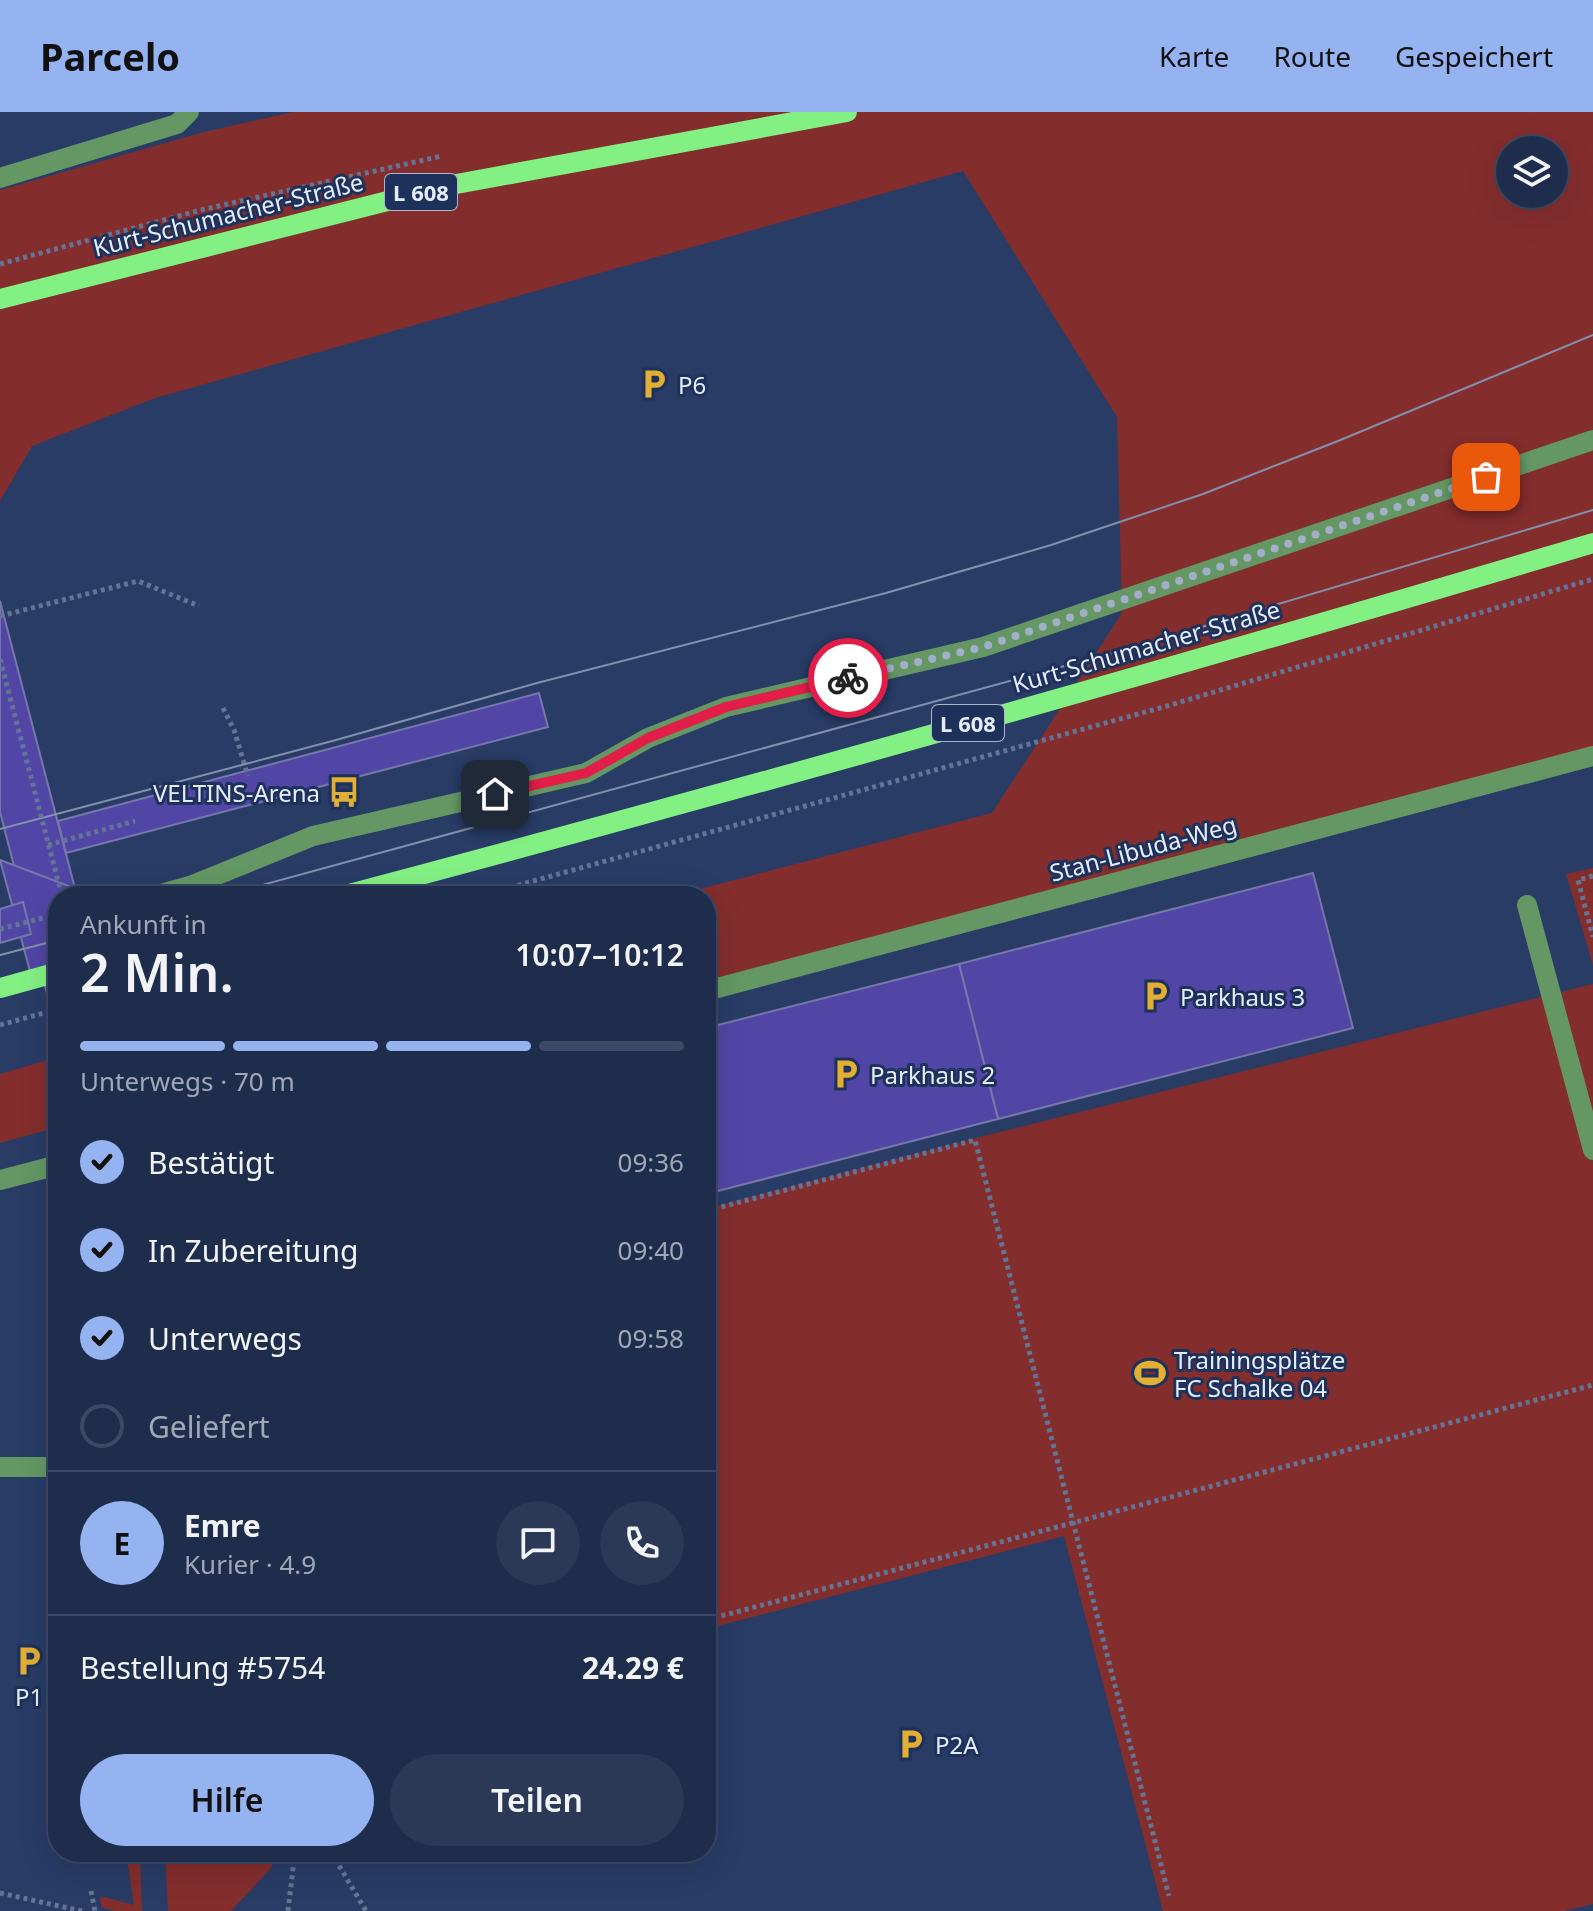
<!DOCTYPE html>
<html lang="de">
<meta charset="utf-8">
<style>
:root{--surface:#1e2d4c;--page:#2b3956;--text:#f1f3f6;--muted:#a1a8b5;--line:#3c4964;--accent:#95b2f1}
body{margin:0;font-family:"Noto Sans",sans-serif;background:var(--page);color:var(--text);height:100vh;display:flex;flex-direction:column;font-size:30px;white-space:nowrap}
*{box-sizing:border-box;margin:0}
p{font-size:26px;color:var(--muted)}
.icon{flex:none;width:44px;height:44px;fill:none;stroke:currentColor;stroke-width:2;stroke-linecap:round;stroke-linejoin:round}
.map{position:relative;flex:1;overflow:hidden}
.details{position:absolute;left:48px;top:774px;width:668px;height:976px;display:flex;flex-direction:column;background:var(--surface);border-radius:32px;box-shadow:0 8px 32px #0002,0 0 0 2px var(--line)}
.details>*{flex:none}
.controls{position:absolute;left:1496px;top:24px;display:grid;gap:16px}
.controls a{display:grid;place-items:center;width:72px;height:72px;border-radius:50%;background:var(--surface);box-shadow:0 8px 32px #0002,0 0 0 2px var(--line);font-size:40px}
.pin{position:absolute;display:grid;place-items:center;width:68px;height:68px;color:#fff;margin:-34px;border-radius:16px;box-shadow:0 4px 12px #0006}
.courier{position:absolute;display:grid;place-items:center;width:80px;height:80px;margin:-40px;border:6px solid #e11d48;border-radius:50%;background:#fff;color:#222;box-shadow:0 2px 10px #0007}
.headline em{font-style:normal;font-weight:600}
.headline div{display:flex;flex-direction:column-reverse}
.headline{display:flex;align-items:center;justify-content:space-between;height:136px;padding:0 32px}
h1{font-size:52px;font-weight:600;line-height:60px}
.bar{display:grid;grid-template-columns:repeat(4,1fr);gap:12px 8px;align-content:center;height:96px;padding:0 32px}
.bar i{height:10px;border-radius:6px;background:var(--line)}
.bar .on{background:var(--accent)}
.bar p{grid-column:span 4}
.line{display:flex;align-items:center;gap:20px;padding:0 32px;border-top:2px solid var(--line)}
.line div{flex:1}
.round{display:grid;place-items:center;flex:none;width:84px;height:84px;border-radius:42px;background:var(--page)}
ol{padding:0 32px;list-style:none}
li{display:flex;align-items:center;gap:24px;height:88px}
li p{margin-inline-start:auto}
li .icon{padding:8px;border-radius:50%;background:var(--accent);color:#111;stroke-width:4}
li:last-child{color:var(--muted)}
li i{width:44px;height:44px;border:4px solid var(--line);border-radius:50%}
.button{display:flex;gap:16px;margin-top:auto;padding:16px 32px}
.button a{flex:1;height:92px;border-radius:48px;background:var(--accent);color:#111;font-size:32px;font-weight:600;line-height:92px;text-align:center}
.button a+a{background:var(--page);color:var(--text)}
header{display:flex;align-items:center;gap:48px;box-sizing:border-box;height:112px;padding:0 40px;background:var(--accent);color:#111}
header strong{font-size:38px}
nav{display:flex;gap:44px;margin-inline-start:auto;font-size:28px}
.map>svg:first-child{display:block}
.green{fill:#842d2d;fill-rule:evenodd}
.building{fill:#5146a6;stroke:#77a;stroke-width:2}
.lines{fill:none;stroke-linecap:round;stroke-linejoin:round}
.path{stroke:#647496;stroke-width:5;stroke-dasharray:4 4;stroke-linecap:butt}
.minor{stroke:#649764;stroke-width:20}
.major{stroke:#83f084;stroke-width:20}
.tram{stroke:#8290ae;stroke-width:2}
.path-bridge{stroke:#647496;stroke-width:5;stroke-dasharray:4 4;stroke-linecap:butt}
.done{stroke:#a3afc8;stroke-width:8;stroke-dasharray:0 14.4}
.route{stroke:#e11d48;stroke-width:10}
.labels{text-anchor:middle;dominant-baseline:central;stroke-width:6;stroke-linejoin:round;paint-order:stroke}
.shield{fill:#1e315a;stroke:#a9b5cc;stroke-width:2}
.shield-label{font-size:22px;font-weight:bold;fill:#e5edfd}
.street-label{font-size:24px;fill:#e5edfd;stroke:#1e315a}
.poi-label{font-size:24px;fill:#e5edfd;stroke:#1e315a;text-anchor:start}
</style>
<header>
<strong>Parcelo</strong>
<nav><a>Karte</a><a>Route</a><a>Gespeichert</a></nav>
</header>
<div class="map">
<svg width="1593" height="1799" viewBox="0 0 1593 1799">
<rect width="100%" height="100%" fill="#283c66"/>
<g class="green">
<path d="M293,0h1300v641l-887,233v-90h-33l319,-83 130,-200 -5,-196 -154,-246 -808,227 -123,48 -32,55v-311l204,-58zM1510,38h44v44h-44z"/>
<path d="M1593,756v97l-27,-91z"/>
<path d="M1593,872v920l-29,7h-401l-99,-375 -358,93v-420l274,-72z"/>
<path d="M58,945v70l-58,16v-69z"/>
<path d="M47,1371l11,4v83z"/>
<path d="M126,1740h14l2,59h-28l-13,-4 -1,-11 34,9z"/>
<path d="M165,1740h107v15l-41,44h-63z"/>
</g>
<g class="building">
<path d="M0,489l77,295h-19v140l-58,-224z"/>
<path d="M539,581l9,34 -482,126 -8,-32z"/>
<path d="M0,748l95,36h-37v79h-27z"/>
<path d="M1313,761l40,155 -355,91 -39,-155z"/>
<path d="M23,790l8,32 -31,9v-34z"/>
<path d="M959,852l39,155 -292,75v-166z"/>
</g>
<g class="lines">
<g class="path">
<path d="M0,152l201,-54 241,-54"/>
<path d="M0,504l138,-35 61,25"/>
<path d="M223,596l11,22 14,46"/>
<path d="M48,733l87,-24"/>
<path d="M1593,764l-15,4 15,57"/>
<path d="M479,784l688,-190 426,-127"/>
<path d="M0,817l58,-15"/>
<path d="M0,913l58,-16"/>
<path d="M706,1099l269,-71 194,756"/>
<path d="M706,1508l887,-235"/>
<path d="M331,1740l35,59"/>
<path d="M91,1779l4,20"/>
<path d="M0,1781l82,18"/>
<path d="M288,1799l7,-59"/>
</g>
<g class="minor">
<path d="M0,66l177,-54 12,-12"/>
<path d="M154,784l36,-10 123,-50 273,-63 62,-35 78,-31 257,-60 610,-207"/>
<path d="M1527,793l66,245"/>
<path d="M706,879l887,-235"/>
<path d="M0,1068l58,-15"/>
<path d="M0,1355h58"/>
</g>
<g class="major">
<path d="M0,187l451,-114 396,-73"/>
<path d="M342,784c419,-112 836,-229 1251,-353"/>
<path d="M0,876l58,-16"/>
</g>
<g class="tram">
<path d="M0,717l336,-89 201,-57 349,-90 165,-48 152,-51 135,-53 255,-106"/>
<path d="M222,784l916,-250 455,-136"/>
<path d="M0,843l58,-15"/>
</g>
<path class="path-bridge" d="M0,547l62,237"/>
</g>
<g class="lines">
<path class="done" d="M848,566l135,-31 503,-170"/>
<path class="route" d="M495,682l91,-21 62,-35 78,-31 122,-29"/>
</g>
<defs>
<symbol id="parking-bare" viewBox="-9 -9 18 18"><path d="M-3.5-5.5H1a3.5 3.5 0 0 1 0 7H-1V5.5H-3.5ZM-1-3.4V-.6H.8a1.4 1.4 0 0 0 0-2.8Z" fill="#e2ae34" stroke="#1e315a" stroke-width="2.5" paint-order="stroke"/></symbol>
<symbol id="bus-bare" viewBox="-9 -9 18 18"><path d="M-5-6H5V4H4V6H2V4H-2V6H-4V4H-5ZM-3.5-4V0h7V-4ZM-3.5 1.2v1.5H-2V1.2ZM2 1.2v1.5H3.5V1.2Z" fill="#e2ae34" stroke="#1e315a" stroke-width="2.5" paint-order="stroke"/></symbol>
<symbol id="stadium-bare" viewBox="-9 -9 18 18"><path d="M0-5a6.5 5 0 1 0 0 10a6.5 5 0 1 0 0-10ZM-3.5-1.8h7v3.6h-7Z" fill="#e2ae34" stroke="#1e315a" stroke-width="2.5" paint-order="stroke"/></symbol>
</defs>
<g fill-rule="evenodd">
<use href="#parking-bare" x="632" y="250" width="44" height="44"/>
<use href="#bus-bare" x="322" y="658" width="44" height="44"/>
<use href="#parking-bare" x="1134" y="862" width="44" height="44"/>
<use href="#parking-bare" x="824" y="940" width="44" height="44"/>
<use href="#stadium-bare" x="1128" y="1239" width="44" height="44"/>
<use href="#parking-bare" x="7" y="1527" width="44" height="44"/>
<use href="#parking-bare" x="889" y="1610" width="44" height="44"/>
</g>
<g class="labels">
<g class="shield">
<rect x="385" y="62" width="72" height="36" rx="6"/>
<rect x="932" y="593" width="72" height="36" rx="6"/>
</g>
<g class="shield-label">
<text x="421" y="80">L 608</text>
<text x="968" y="611">L 608</text>
</g>
<g class="street-label">
<text transform="translate(228 102) rotate(-14)">Kurt-Schumacher-Straße</text>
<text transform="translate(1146 534) rotate(-16)">Kurt-Schumacher-Straße</text>
<text transform="translate(1143 736) rotate(-15)">Stan-Libuda-Weg</text>
</g>
<g class="poi-label">
<text x="678" y="272">P6</text>
<text x="320" y="680" text-anchor="end">VELTINS-Arena</text>
<text x="1180" y="884">Parkhaus 3</text>
<text x="870" y="962">Parkhaus 2</text>
<text x="1174" y="1247">Trainingsplätze<tspan x="1174" dy="28">FC Schalke 04</tspan></text>
<text x="29" y="1584" text-anchor="middle">P1</text>
<text x="935" y="1632">P2A</text>
</g>
</g>
</svg>
<div class="controls">
<a><svg class="icon" aria-label="layers" viewBox="0 0 24 24"><path d="M12 4l9 5-9 5-9-5zM3 14l9 5 9-5"/></svg></a>
</div>
<div class="pin" style="left:1486px;top:365px;background:#ea580c"><svg class="icon" aria-label="bag" viewBox="0 0 24 24"><path d="M5 8h14l-1 12H6zM9 8a3 3 0 0 1 6 0"/></svg></div>
<div class="pin" style="left:495px;top:682px;background:#1f2937"><svg class="icon" aria-label="home" viewBox="0 0 24 24"><path d="M3 11l9-7 9 7M6 9v11h12V9"/></svg></div>
<div class="courier" style="left:848px;top:566px"><svg class="icon" aria-label="bike" viewBox="0 0 24 24"><circle cx="6" cy="16" r="4"/><circle cx="18" cy="16" r="4"/><path d="M6 16l4-8h5l3 8M10 8l3 8H6M13 5h3"/></svg></div>
<section class="details">
<div class="headline"><div><h1>2 Min.</h1><p>Ankunft in</p></div><em>10:07–10:12</em></div>
<div class="bar"><i class="on"></i><i class="on"></i><i class="on"></i><i></i><p>Unterwegs · 70 m</p></div>
<ol>
<li><svg class="icon" aria-label="check" viewBox="0 0 24 24"><path d="M5 12l5 5 9-10"/></svg>Bestätigt<p>09:36</p></li>
<li><svg class="icon" aria-label="check" viewBox="0 0 24 24"><path d="M5 12l5 5 9-10"/></svg>In Zubereitung<p>09:40</p></li>
<li><svg class="icon" aria-label="check" viewBox="0 0 24 24"><path d="M5 12l5 5 9-10"/></svg>Unterwegs<p>09:58</p></li>
<li><i></i>Geliefert</li>
</ol>
<div class="line" style="height:144px"><b class="round" style="background:var(--accent);color:#111">E</b><div><b>Emre</b><p>Kurier · 4.9</p></div><a class="round"><svg class="icon" aria-label="chat" viewBox="0 0 24 24"><path d="M4 5h16v11H9l-5 4z"/></svg></a><a class="round"><svg class="icon" aria-label="phone" viewBox="0 0 24 24"><path d="M5 4h4l2 5-3 2q2 4 5 5l2-3 5 2v4C11 20 4 13 5 4z"/></svg></a></div>
<div class="line" style="height:104px"><div>Bestellung #5754</div><b>24.29 €</b></div>
<div class="button"><a>Hilfe</a><a>Teilen</a></div>
</section>
</div>
